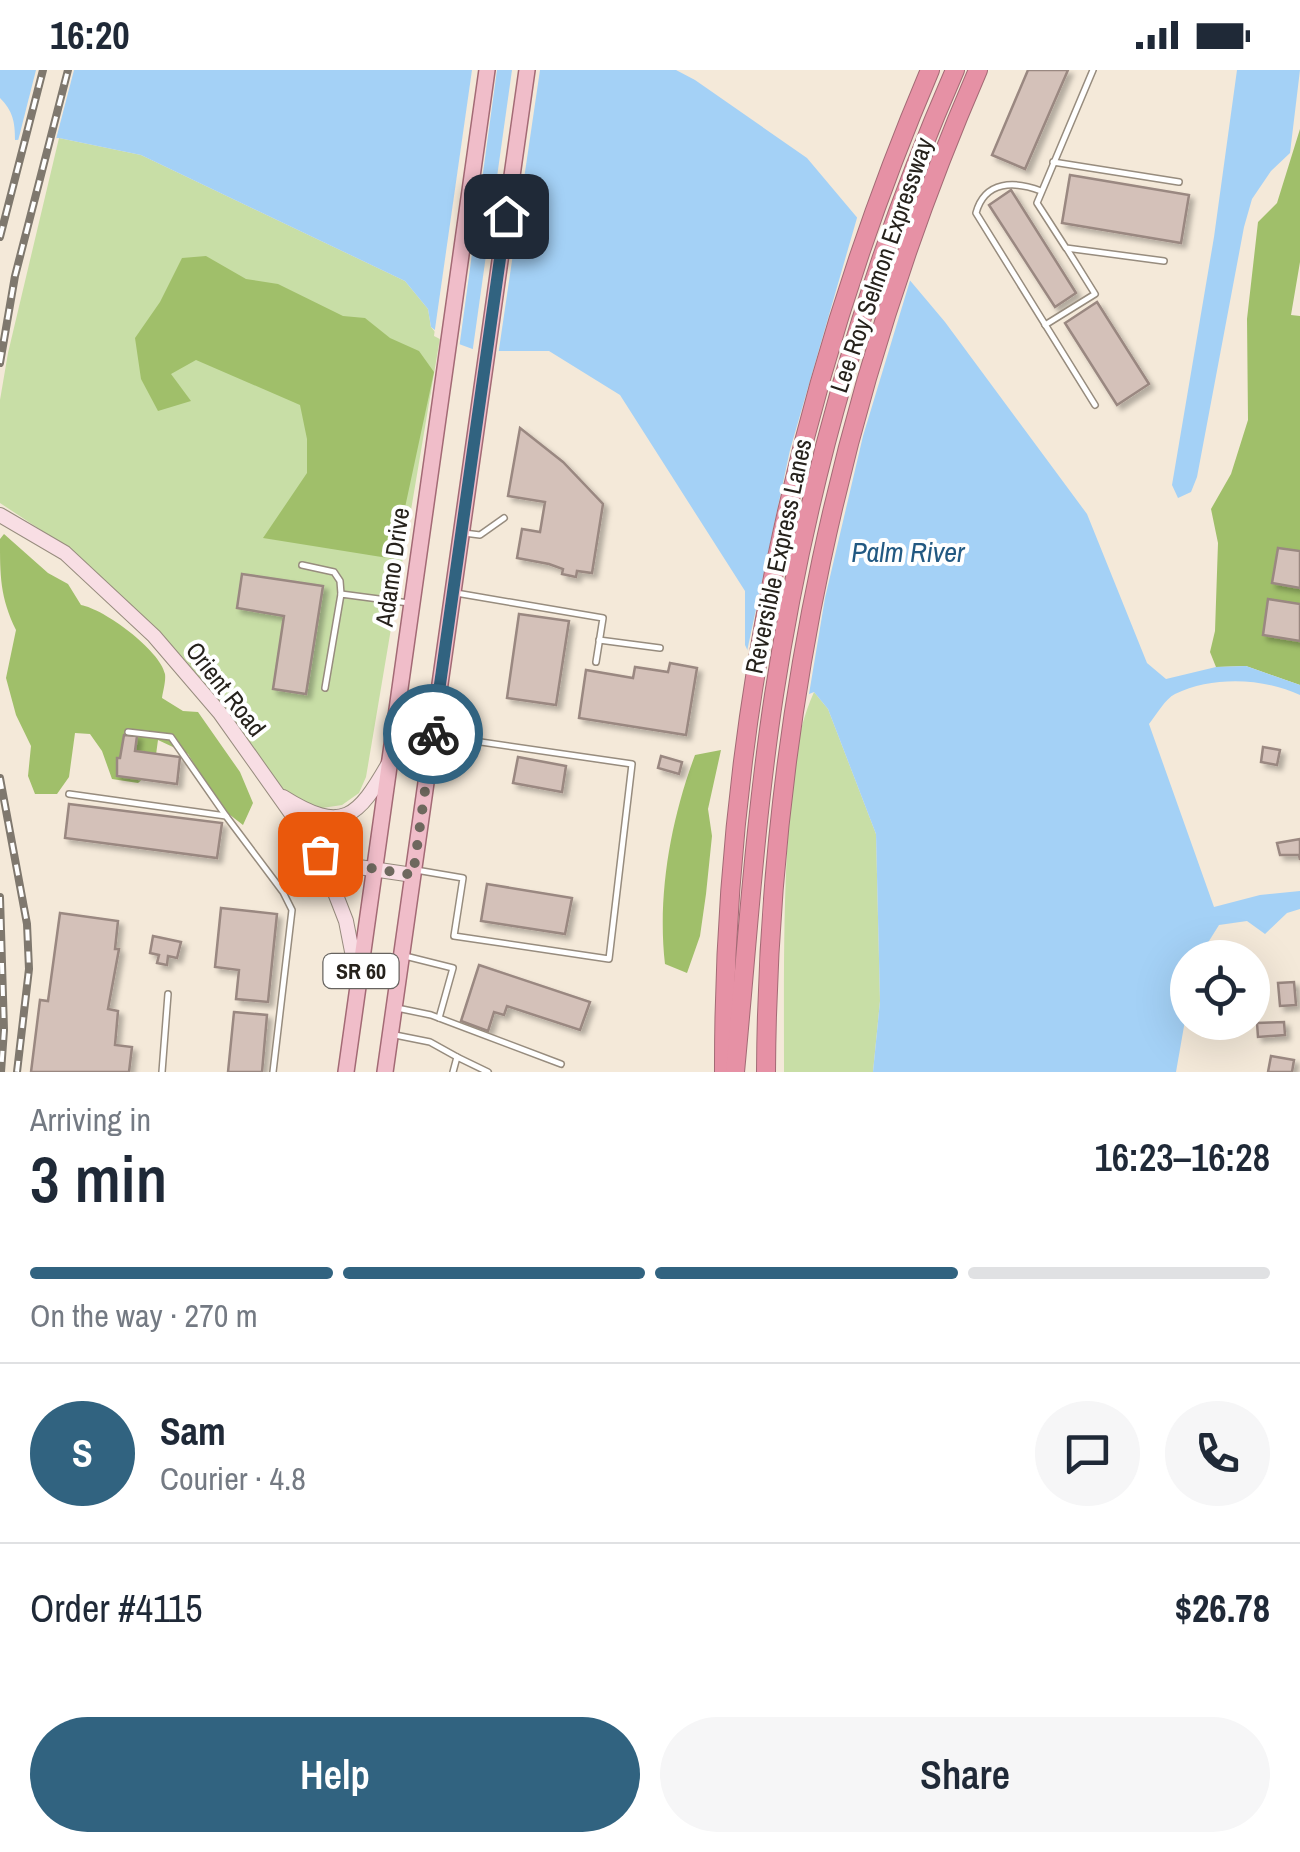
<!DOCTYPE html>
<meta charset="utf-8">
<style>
:root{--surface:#fff;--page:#f6f6f7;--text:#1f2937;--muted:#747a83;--line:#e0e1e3;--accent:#316380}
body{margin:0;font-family:"Archivo Narrow",sans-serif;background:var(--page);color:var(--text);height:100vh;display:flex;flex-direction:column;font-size:38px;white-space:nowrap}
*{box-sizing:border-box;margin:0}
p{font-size:32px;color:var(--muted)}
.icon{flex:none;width:55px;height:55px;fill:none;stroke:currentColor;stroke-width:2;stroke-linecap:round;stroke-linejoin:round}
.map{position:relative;height:1002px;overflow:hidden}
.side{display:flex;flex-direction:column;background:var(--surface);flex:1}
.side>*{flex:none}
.tools{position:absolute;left:1170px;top:870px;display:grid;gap:20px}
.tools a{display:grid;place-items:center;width:100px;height:100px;border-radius:50%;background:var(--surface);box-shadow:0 10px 40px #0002;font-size:50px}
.pin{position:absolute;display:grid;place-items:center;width:85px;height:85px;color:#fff;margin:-42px;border-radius:20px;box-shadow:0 5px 15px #0006}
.courier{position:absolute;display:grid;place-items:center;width:100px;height:100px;margin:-50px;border:8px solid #316380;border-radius:50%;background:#fff;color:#222;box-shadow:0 2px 12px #0007}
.summary em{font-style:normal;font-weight:600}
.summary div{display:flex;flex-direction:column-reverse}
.summary{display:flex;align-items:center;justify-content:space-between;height:170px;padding:0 30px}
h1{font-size:65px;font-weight:600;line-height:75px}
.bar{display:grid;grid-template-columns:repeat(4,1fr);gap:15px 10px;align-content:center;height:120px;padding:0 30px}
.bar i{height:12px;border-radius:8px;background:var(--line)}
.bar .current{background:var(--accent)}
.bar p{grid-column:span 4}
.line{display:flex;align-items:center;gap:25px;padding:0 30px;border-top:2px solid var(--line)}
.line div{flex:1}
.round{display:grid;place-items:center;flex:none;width:105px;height:105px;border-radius:52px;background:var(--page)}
.action{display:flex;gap:20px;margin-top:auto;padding:20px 30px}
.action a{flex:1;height:115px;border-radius:60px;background:var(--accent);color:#fff;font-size:40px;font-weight:600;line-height:115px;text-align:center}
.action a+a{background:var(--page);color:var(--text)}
.status{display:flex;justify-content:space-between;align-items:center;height:70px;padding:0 50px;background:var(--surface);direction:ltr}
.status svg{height:28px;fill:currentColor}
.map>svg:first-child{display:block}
.green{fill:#c8dea6}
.forest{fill:#a0bf6a}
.water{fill:#a4d1f6}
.pier{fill:#f4e9d9}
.building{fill:#d4c1b9;stroke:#9a8881;stroke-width:2.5;filter:url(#shadow)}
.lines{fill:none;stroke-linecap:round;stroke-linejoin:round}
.lane-casing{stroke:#978c7e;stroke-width:8}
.secondary-casing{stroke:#978c7e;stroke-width:16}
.primary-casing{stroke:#a36a75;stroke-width:18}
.highway-casing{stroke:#a36a75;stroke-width:20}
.lane{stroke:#fff;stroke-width:5}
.secondary{stroke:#f8dee4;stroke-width:14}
.primary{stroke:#f0bdc9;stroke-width:15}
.highway{stroke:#e691a5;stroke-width:18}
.rail-casing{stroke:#7f786e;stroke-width:8}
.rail{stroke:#fff;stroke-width:4;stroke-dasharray:11;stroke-linecap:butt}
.done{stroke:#6e685e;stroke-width:10;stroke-dasharray:0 18}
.route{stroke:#316380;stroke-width:12}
.labels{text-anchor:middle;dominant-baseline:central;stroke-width:8;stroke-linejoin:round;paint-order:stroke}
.shield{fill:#fff;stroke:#676460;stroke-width:2.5}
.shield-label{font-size:22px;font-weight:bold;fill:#26221c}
.street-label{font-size:25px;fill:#26221c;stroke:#fff}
.water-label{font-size:28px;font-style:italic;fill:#225982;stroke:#fff}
</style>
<div class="status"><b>16:20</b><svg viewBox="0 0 49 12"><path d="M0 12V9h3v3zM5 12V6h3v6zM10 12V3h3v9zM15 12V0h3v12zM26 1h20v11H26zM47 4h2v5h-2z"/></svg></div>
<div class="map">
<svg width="1300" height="1002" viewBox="0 0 1300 1002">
<defs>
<filter id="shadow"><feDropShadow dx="4.5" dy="4.5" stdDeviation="2.5" flood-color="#0004"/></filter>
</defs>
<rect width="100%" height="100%" fill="#f4e9d9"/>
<g class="green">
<path d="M59,68l82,17 264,126 23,28 3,18 9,11 -74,439 -7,16 -17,12 -20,3 -32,-8 -104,-130 -133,-132 -53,-35v-103l8,-47z"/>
<path d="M814,622l14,17 48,125 4,167 -7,71h-89c0,-79 -1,-159 4,-238 3,-49 6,-97 26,-142z"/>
</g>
<g class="forest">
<path d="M1300,59v133l-9,53 9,1v369l-54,-19 -30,1 -6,-15 5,-21 3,-88 -7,-34 20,-35 17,-54 -1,-101 11,-97 19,-19z"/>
<path d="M206,186l40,23 32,5 65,32 22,2 25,20 29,13 15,21 -40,187 -131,-21 44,-65v-34l-7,-34 -104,-45 -25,14 20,27 -33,10 -17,-32 -6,-41 25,-36 22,-44z"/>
<path d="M4,464l44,39 20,11 13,21c23,4 79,45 84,69 1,7 -2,17 -3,24l21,13 15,1 42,60 13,31 -10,22 -22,-17 -33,-54 -30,-14 -4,29 -16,14 -26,-4 -10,-28 -12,-17 -15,-1 -6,44 -12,17h-22l-7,-18 3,-30 -15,-31 -10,-37 10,-48c-16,-33 -16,-54 -16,-91z"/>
<path d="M721,680l-13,59 4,27 -6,58 -6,42 -13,37 -22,-9c-8,-69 6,-145 30,-209z"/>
</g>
<g class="water">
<path d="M0,0h676l19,10 112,78 138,164 142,192 60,149 19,16 50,-12 30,-1 54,19v10c-37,-17 -87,-19 -125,-1 -10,5 -18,20 -26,30l65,183 46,-12 40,-4v18l-13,4 -22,21 -18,-13 -28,4 -20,32 -11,1 -1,51 -11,63h-303l7,-71 -4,-167 -48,-125 -14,-17 -29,12 -24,-26 -16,-33v-54l-125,-196 -71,-44h-71l-30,-11 -17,-13 -3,-18 -23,-28 -264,-126 -82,-17 -44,2c0,-18 -2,-29 -15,-42z"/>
<path d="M1237,0h63l-10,83 -19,18 -19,28 -8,28 -47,250 -6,15 -13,6 -6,-13 42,-248z"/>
</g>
<g class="pier">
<path d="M36,0h38l-19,73 -38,2z"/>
<path d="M472,0h25l-38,279 -25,-13z"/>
<path d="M512,0h28l-42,286h-21l-5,-1z"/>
<path d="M859,141l53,63 -49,162 -38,162 -17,102 -23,9 -26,-26 1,-8 -14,-19 44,-206z"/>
</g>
<g class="building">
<path d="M1028,0h40l-43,99 -33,-14z"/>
<path d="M1070,105l119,20 -8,48 -119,-20z"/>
<path d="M1011,120l65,103 -21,14 -66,-102z"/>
<path d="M1097,232l52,82 -32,21 -52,-82z"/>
<path d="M520,358l43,34 40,42 -11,69 -15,-2 -1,6 -14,-3 1,-5 -14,-5 -32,-6 5,-29 18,3 5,-30 -37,-6z"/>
<path d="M1278,478l22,3v37l-28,-5z"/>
<path d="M242,504l81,12 -17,108 -33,-5 11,-73 -47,-8z"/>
<path d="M1268,529l32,5v37l-37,-6z"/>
<path d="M519,544l50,7 -13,84 -49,-7z"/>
<path d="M670,593l27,5 -11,67 -107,-17 7,-48 47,8 2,-11 33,5z"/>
<path d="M124,665l13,1 -2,15 45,6 -3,27 -60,-8v-18h3z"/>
<path d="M1263,677l17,3 -3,15 -16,-3z"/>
<path d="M661,686l21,6 -3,12 -21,-6z"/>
<path d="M518,687l48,9 -4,26 -49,-9z"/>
<path d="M69,734l153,19 -5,35 -152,-20z"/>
<path d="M1300,769v21l-1,-5h-19l-3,-12z"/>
<path d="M487,814l85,14 -7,36 -84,-13z"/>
<path d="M221,838l56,6 -9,88 -32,-3 3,-29 -24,-3z"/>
<path d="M60,843l58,8 -3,28h4l-11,60 10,2 -3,34 17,2 -3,25h-98l9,-72 8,1z"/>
<path d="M153,866l28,6 -4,16 -9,-2 -1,9 -10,-2 2,-8 -9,-2z"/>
<path d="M479,895l111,37 -10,28 -73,-24 -3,9 -10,-3 -6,19 -27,-10z"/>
<path d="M1294,912l2,23 -16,1 -2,-23z"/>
<path d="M234,942l33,3 -5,57h-34z"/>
<path d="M1284,952l1,13 -27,2 -1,-14z"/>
<path d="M1271,986l23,4 -2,12h-24z"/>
</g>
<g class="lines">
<defs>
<g id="lane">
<path d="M1093,0l-56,133 29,45 98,13"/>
<path d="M1053,92l126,20"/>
<path d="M1041,121c-26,-10 -56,-11 -65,22l119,192"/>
<path d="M1045,255l50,-31 -28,-45"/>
<path d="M464,463l16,2 24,-17"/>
<path d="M302,495l32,7 6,9 1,13"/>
<path d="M456,523l147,25 -7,44"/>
<path d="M599,570l61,8"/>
<path d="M325,618l16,-94 68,9"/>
<path d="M128,662l43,5 55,79"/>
<path d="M69,724l157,22 57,76 9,18 -19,162"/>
<path d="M416,800l47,8 -9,58 155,23 23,-195 -199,-29"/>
<path d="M405,886l48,12 -14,50"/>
<path d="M397,938l34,7 130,49"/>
<path d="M395,965l35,7 27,15"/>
<path d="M162,1002l6,-78"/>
<path d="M453,1002l4,-15 31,15"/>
</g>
<g id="secondary">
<path d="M0,445l65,38 89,83 66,77 100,141 25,11 68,10"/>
<path d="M283,727c60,38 75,20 106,-34"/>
<path d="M320,784l26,67 11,56"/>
</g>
<g id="primary">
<path d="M346,1002l141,-1002"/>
<path d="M385,1002l142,-1002"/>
</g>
<g id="highway">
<path d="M724,1002c-1,-343 72,-687 206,-1002"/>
<path d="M735,1002c12,-126 20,-252 39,-377 33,-215 94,-426 181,-625"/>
<path d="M766,1002c2,-344 75,-686 212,-1002"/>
</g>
</defs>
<use href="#lane" class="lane-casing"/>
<use href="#secondary" class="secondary-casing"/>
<use href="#primary" class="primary-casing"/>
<use href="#highway" class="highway-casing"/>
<use href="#lane" class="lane"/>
<use href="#secondary" class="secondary"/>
<use href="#primary" class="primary"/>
<use href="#highway" class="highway"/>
<defs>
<g id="rail">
<path d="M0,167l43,-167"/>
<path d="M0,293l15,-87 53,-206"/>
<path d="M0,708l27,146 2,45 -12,103"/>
<path d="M0,827l4,133 -3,42"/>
</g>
</defs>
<use href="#rail" class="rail-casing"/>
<use href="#rail" class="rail"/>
</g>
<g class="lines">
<path class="done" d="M320,784l25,10 68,11 20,-141"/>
<path class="route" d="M433,664l73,-518"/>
</g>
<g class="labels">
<rect class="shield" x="323.5" y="884" width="75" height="34" rx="8"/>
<g class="shield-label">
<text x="361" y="901">SR 60</text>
</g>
<g class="street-label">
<text transform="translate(881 195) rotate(-71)">Lee Roy Selmon Expressway</text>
<text transform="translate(778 486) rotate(-78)">Reversible Express Lanes</text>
<text transform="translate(392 497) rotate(-82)">Adamo Drive</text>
<text transform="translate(226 619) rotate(52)">Orient Road</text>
</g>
<g class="water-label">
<text x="908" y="482">Palm River</text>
</g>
</g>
</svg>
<div class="tools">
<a><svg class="icon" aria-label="locate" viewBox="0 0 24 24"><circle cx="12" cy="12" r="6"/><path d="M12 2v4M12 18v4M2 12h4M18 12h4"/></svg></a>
</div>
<div class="pin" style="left:320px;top:784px;background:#ea580c"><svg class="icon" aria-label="bag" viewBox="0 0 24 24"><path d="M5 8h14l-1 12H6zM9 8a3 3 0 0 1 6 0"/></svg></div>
<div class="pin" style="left:506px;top:146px;background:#1f2937"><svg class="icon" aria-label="home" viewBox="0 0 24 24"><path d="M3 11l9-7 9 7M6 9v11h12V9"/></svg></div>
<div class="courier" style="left:433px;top:664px"><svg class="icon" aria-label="bike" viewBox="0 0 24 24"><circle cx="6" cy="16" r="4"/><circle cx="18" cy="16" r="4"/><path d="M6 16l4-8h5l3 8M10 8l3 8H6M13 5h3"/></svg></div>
</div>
<section class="side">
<div class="summary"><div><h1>3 min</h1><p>Arriving in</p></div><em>16:23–16:28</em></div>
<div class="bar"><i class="current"></i><i class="current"></i><i class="current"></i><i></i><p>On the way · 270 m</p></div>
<div class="line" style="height:180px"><b class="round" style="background:var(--accent);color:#fff">S</b><div><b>Sam</b><p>Courier · 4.8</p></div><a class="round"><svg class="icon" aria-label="chat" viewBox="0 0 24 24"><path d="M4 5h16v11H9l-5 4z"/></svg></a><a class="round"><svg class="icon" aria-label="phone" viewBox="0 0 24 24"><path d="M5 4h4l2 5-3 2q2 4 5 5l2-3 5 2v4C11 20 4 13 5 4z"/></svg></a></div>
<div class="line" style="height:130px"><div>Order #4115</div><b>$26.78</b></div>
<div class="action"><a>Help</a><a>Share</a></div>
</section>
